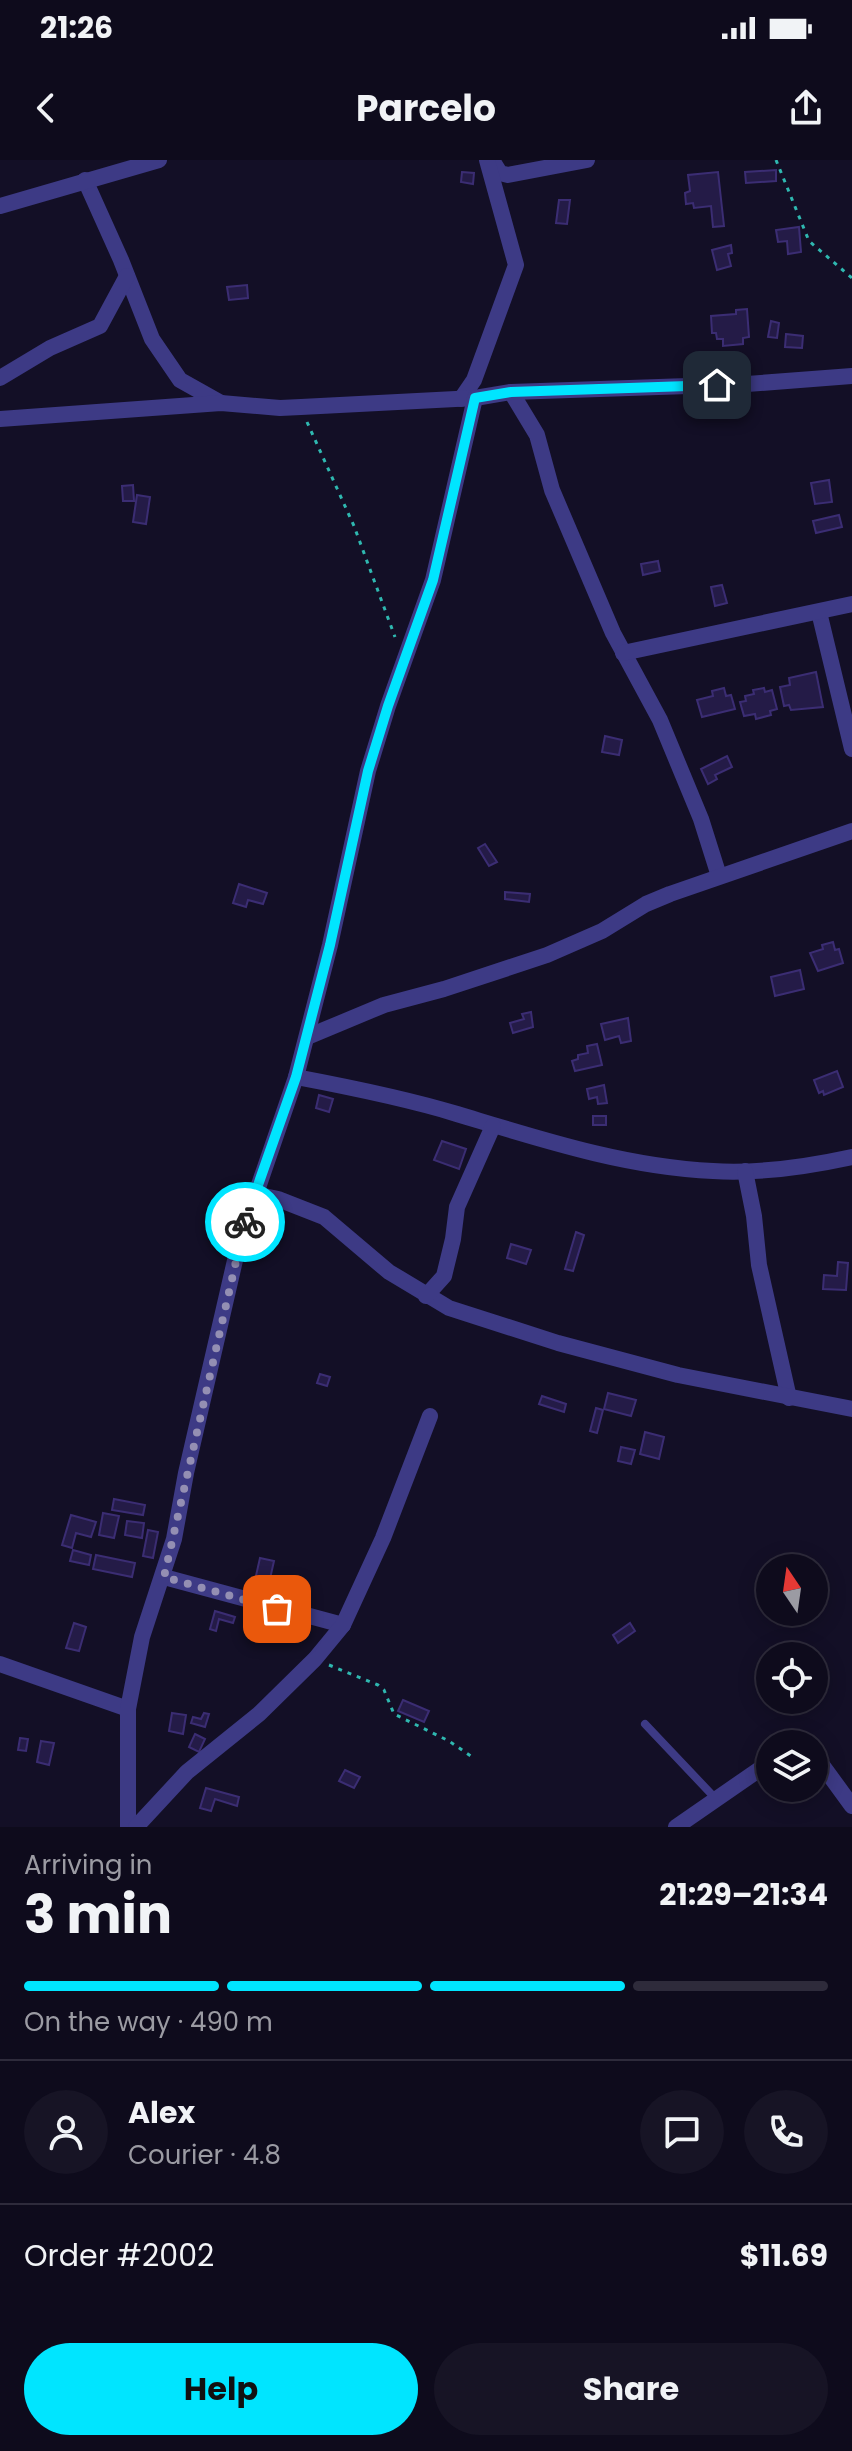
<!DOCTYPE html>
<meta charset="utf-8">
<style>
:root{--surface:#0e0b1c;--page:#171425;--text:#f1f3f6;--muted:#9b9ba3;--line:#2e2b3b;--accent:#00e5ff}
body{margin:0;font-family:Poppins,sans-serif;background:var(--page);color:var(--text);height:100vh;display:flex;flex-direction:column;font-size:30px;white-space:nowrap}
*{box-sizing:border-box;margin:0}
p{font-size:26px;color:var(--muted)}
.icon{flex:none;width:44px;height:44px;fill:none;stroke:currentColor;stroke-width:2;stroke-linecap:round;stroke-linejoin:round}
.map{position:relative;height:1667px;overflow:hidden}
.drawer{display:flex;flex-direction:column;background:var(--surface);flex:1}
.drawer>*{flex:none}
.needle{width:52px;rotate:347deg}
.tools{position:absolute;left:756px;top:1394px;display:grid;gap:16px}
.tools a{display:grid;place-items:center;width:72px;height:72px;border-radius:50%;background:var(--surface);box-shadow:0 4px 20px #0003,0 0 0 2px var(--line);font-size:40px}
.pin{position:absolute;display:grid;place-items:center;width:68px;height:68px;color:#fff;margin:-34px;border-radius:16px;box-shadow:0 4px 12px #0006}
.courier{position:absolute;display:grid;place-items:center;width:80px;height:80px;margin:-40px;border:6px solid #00e5ff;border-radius:50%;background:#fff;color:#222;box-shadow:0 2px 10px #0007}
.head em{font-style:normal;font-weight:700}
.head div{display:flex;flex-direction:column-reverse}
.head{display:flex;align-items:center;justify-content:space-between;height:136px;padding:0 24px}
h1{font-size:52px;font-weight:700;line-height:60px}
.bar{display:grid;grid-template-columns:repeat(4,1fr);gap:12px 8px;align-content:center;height:96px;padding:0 24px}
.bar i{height:10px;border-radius:6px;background:var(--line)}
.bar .active{background:var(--accent)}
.bar p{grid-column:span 4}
.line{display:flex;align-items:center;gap:20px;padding:0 24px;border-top:2px solid var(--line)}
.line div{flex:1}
.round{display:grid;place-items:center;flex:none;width:84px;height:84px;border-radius:42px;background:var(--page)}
.primary-button{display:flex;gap:16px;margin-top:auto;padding:16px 24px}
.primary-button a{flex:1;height:92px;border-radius:48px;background:var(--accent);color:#111;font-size:32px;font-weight:700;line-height:92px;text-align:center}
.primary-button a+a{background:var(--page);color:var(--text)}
.status{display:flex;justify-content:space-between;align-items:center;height:56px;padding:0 40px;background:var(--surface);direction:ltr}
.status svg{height:22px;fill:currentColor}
header{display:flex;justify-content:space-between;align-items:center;height:104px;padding:0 24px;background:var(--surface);font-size:36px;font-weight:700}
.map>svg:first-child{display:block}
.building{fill:#241b47;stroke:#3b2d73;stroke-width:2}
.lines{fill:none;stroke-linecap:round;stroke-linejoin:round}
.path{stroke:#2fb8b0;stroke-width:3;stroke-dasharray:4 6;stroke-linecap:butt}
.lane{stroke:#3d3a85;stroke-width:8}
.street{stroke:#3d3a85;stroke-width:16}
.done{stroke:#948fb3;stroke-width:8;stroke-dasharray:0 14.4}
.route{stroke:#00e5ff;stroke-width:10}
</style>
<div class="status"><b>21:26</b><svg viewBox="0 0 49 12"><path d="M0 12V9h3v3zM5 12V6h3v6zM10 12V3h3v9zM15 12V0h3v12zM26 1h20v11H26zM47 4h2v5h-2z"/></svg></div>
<header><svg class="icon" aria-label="back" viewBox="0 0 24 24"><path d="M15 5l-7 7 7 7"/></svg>Parcelo<svg class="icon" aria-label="share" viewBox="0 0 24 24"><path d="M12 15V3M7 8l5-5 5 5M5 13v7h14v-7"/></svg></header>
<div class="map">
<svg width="852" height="1667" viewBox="0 0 852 1667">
<rect width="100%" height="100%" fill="#130f26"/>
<g class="building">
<path d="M776,10v11l-30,2 -1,-11z"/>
<path d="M462,12l12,1 -1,11 -12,-2z"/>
<path d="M718,12l6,54 -11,1 -2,-21 -17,2 -1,-5 -7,1 -1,-11 5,-2 -2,-16z"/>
<path d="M559,40h11l-3,24 -11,-1z"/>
<path d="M799,67l2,25 -13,2 -1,-13 -9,1 -2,-12z"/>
<path d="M731,85l1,8 -4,1 3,12 -14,4 -5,-20z"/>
<path d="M247,125l1,13 -19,2 -2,-13z"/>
<path d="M747,149l2,28 -6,1v6l-20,2v-7h-6l-1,-6h-4l-1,-17 25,-2v-4z"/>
<path d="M771,161l8,2 -2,15 -9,-1z"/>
<path d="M786,174l17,2 -1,12 -17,-1z"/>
<path d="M829,320l3,22 -17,2 -4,-21z"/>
<path d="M133,325l1,16h-11l-1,-15z"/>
<path d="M137,335l13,2 -4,27 -13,-2z"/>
<path d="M839,355l3,12 -26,6 -3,-12z"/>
<path d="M658,401l2,10 -17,4 -2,-11z"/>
<path d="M722,425l5,18 -12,3 -4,-19z"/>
<path d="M816,512l7,35 -32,3 -2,-5 -5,1 -4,-19 10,-2 -1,-7z"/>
<path d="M724,528l2,8 5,-1 4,14 -33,8 -5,-17 16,-4 -1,-5z"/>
<path d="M764,528l1,4 7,-2 5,19 -7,2 1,4 -15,4 -1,-5 -11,2 -4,-14 6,-1 -1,-5 9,-2 -1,-4z"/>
<path d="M605,576l17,4 -3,15 -17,-3z"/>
<path d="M727,596l5,11 -17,8 2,4 -9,5 -7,-15z"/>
<path d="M485,684l12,18 -8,4 -11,-18z"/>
<path d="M239,724l28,9 -4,11 -15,-4 -2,7 -13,-4z"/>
<path d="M505,732l25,2 -1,8 -24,-3z"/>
<path d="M833,782l2,8 4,-1 4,14 -25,8 -8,-18 13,-4 -1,-4z"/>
<path d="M800,810l4,19 -29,7 -4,-19z"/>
<path d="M531,852l2,15 -20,6 -3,-10 14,-4 -2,-5z"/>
<path d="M628,858l3,23 -10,2 -2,-7 -14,4 -4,-16z"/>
<path d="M597,884l5,21 -27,6 -3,-10 6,-2v-4l10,-2 -1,-7z"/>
<path d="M837,911l6,16 -19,8 -1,-4 -4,2 -5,-13z"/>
<path d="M604,925l3,18 -9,1 -1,-7 -8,2 -2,-10z"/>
<path d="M319,935l14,4 -4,13 -13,-4z"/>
<rect x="593" y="956" width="13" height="9"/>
<path d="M442,981l24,8 -7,20 -25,-9z"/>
<path d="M576,1072l8,3 -11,36 -8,-2z"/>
<path d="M511,1084l20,6 -5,14 -19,-6z"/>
<path d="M838,1102l10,1 -2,27 -23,-1 1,-14 13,1z"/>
<path d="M320,1214l10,3 -3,9 -10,-3z"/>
<path d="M608,1233l28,7 -5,16 -27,-7z"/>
<path d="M542,1236l24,8 -2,8 -25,-8z"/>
<path d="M596,1248l7,2 -6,23 -7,-2z"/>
<path d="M645,1272l19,5 -5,22 -19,-5z"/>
<path d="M621,1287l14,3 -4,14 -13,-3z"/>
<path d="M114,1339l31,6 -2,10 -31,-5z"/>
<path d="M103,1353l16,3 -5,22 -15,-3z"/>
<path d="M71,1355l25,7 -5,15 -15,-4 -4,15 -10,-3z"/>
<path d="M127,1361l17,2 -2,15 -17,-3z"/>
<path d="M148,1370l10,2 -5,26 -10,-2z"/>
<path d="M73,1390l18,5 -2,10 -19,-4z"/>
<path d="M96,1395l39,8 -3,14 -39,-8z"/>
<path d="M260,1398l14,3 -7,31 -14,-3z"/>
<path d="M215,1451l20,6 -2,6 -14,-4 -3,12 -6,-2z"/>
<path d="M74,1463l12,4 -7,24 -13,-3z"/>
<path d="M630,1463l5,8 -17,12 -5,-8z"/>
<path d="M403,1540l26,11 -5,11 -26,-11z"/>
<path d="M172,1553l14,2 -3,19 -14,-3z"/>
<path d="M204,1553l5,1 -4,13 -14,-4 2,-6 8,2z"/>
<path d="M195,1574l10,5 -6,13 -10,-5z"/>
<path d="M20,1578l8,1 -2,12 -8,-1z"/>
<path d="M41,1581l13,2 -5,22 -12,-3z"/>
<path d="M345,1610l15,7 -6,11 -15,-7z"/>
<path d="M206,1628l33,9 -2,9 -22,-7 -4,12 -11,-3z"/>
</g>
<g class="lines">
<g class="path">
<path d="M776,0l33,81 43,37"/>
<path d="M307,262l47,104 41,111"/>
<path d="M329,1505l49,20 6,5 10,24 55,27 26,18"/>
</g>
<path class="lane" d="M645,1564l71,75"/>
<g class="street">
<path d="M492,0l8,13 8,2 79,-15"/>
<path d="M85,20l36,80 31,79 28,41 41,23"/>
<path d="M0,46l159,-46"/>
<path d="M0,218l50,-30 50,-22 27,-50"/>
<path d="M511,232l26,43 15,55 61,143 47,87 41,99 18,57"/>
<path d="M461,239l13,-19 42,-115 -29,-105"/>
<path d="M0,259l221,-16 59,5 21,-1 174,-9 36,-6 236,-8 105,-8"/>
<path d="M819,452l33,137"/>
<path d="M623,493l229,-49"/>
<path d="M307,877l77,-32 60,-16 103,-34 55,-24 44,-27 24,-10 182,-63"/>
<path d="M296,917c53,10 109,21 161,37 83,25 168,53 256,57 47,3 93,-4 139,-14"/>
<path d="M745,1011l9,45 5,49 30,133"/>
<path d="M255,1034l23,5 46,18 65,55 60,36 109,35 120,32 174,34"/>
<path d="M426,1136l18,-20 9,-37 4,-32 36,-81"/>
<path d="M164,1417l179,48"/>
<path d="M0,1504l128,45"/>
<path d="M814,1594l38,52"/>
<path d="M128,1667v-118l14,-72 32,-98 12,-66 53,-230 57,-166 34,-132 38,-174 20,-65 45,-126 42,-182"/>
<path d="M136,1667l51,-55 72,-58 56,-55 28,-34 40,-87 47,-122"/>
<path d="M676,1667l94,-65"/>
</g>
</g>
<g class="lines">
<path class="done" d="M245,1062l-81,355 113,32"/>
<path class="route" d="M245,1062l51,-145 34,-132 38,-174 20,-65 45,-126 42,-182 36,-6 206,-7"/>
</g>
</svg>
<div class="tools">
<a><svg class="needle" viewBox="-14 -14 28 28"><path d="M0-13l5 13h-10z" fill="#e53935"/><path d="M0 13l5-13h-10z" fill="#9b9ba3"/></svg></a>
<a><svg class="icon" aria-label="locate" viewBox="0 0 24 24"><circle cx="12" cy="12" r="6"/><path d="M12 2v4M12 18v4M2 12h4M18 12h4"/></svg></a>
<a><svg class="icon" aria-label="layers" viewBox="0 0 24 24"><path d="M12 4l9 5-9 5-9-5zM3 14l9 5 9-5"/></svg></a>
</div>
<div class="pin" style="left:277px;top:1449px;background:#ea580c"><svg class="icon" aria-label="bag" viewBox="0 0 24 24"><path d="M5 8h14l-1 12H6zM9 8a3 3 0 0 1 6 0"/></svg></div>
<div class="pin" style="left:717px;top:225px;background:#1f2937"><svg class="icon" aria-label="home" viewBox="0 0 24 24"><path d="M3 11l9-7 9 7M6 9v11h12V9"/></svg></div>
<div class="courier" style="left:245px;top:1062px"><svg class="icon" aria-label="bike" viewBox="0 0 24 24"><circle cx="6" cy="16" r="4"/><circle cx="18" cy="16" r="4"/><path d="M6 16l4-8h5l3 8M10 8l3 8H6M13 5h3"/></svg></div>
</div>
<section class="drawer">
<div class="head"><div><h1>3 min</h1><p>Arriving in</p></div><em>21:29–21:34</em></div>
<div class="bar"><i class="active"></i><i class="active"></i><i class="active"></i><i></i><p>On the way · 490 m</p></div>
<div class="line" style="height:144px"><a class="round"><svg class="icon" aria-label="person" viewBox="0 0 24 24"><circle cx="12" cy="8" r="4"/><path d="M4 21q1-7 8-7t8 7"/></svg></a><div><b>Alex</b><p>Courier · 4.8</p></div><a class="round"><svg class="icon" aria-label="chat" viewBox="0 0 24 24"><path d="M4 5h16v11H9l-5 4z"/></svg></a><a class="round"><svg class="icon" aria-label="phone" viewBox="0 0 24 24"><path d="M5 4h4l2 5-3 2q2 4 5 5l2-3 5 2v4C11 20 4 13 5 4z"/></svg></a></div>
<div class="line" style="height:104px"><div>Order #2002</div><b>$11.69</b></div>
<div class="primary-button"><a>Help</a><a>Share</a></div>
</section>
